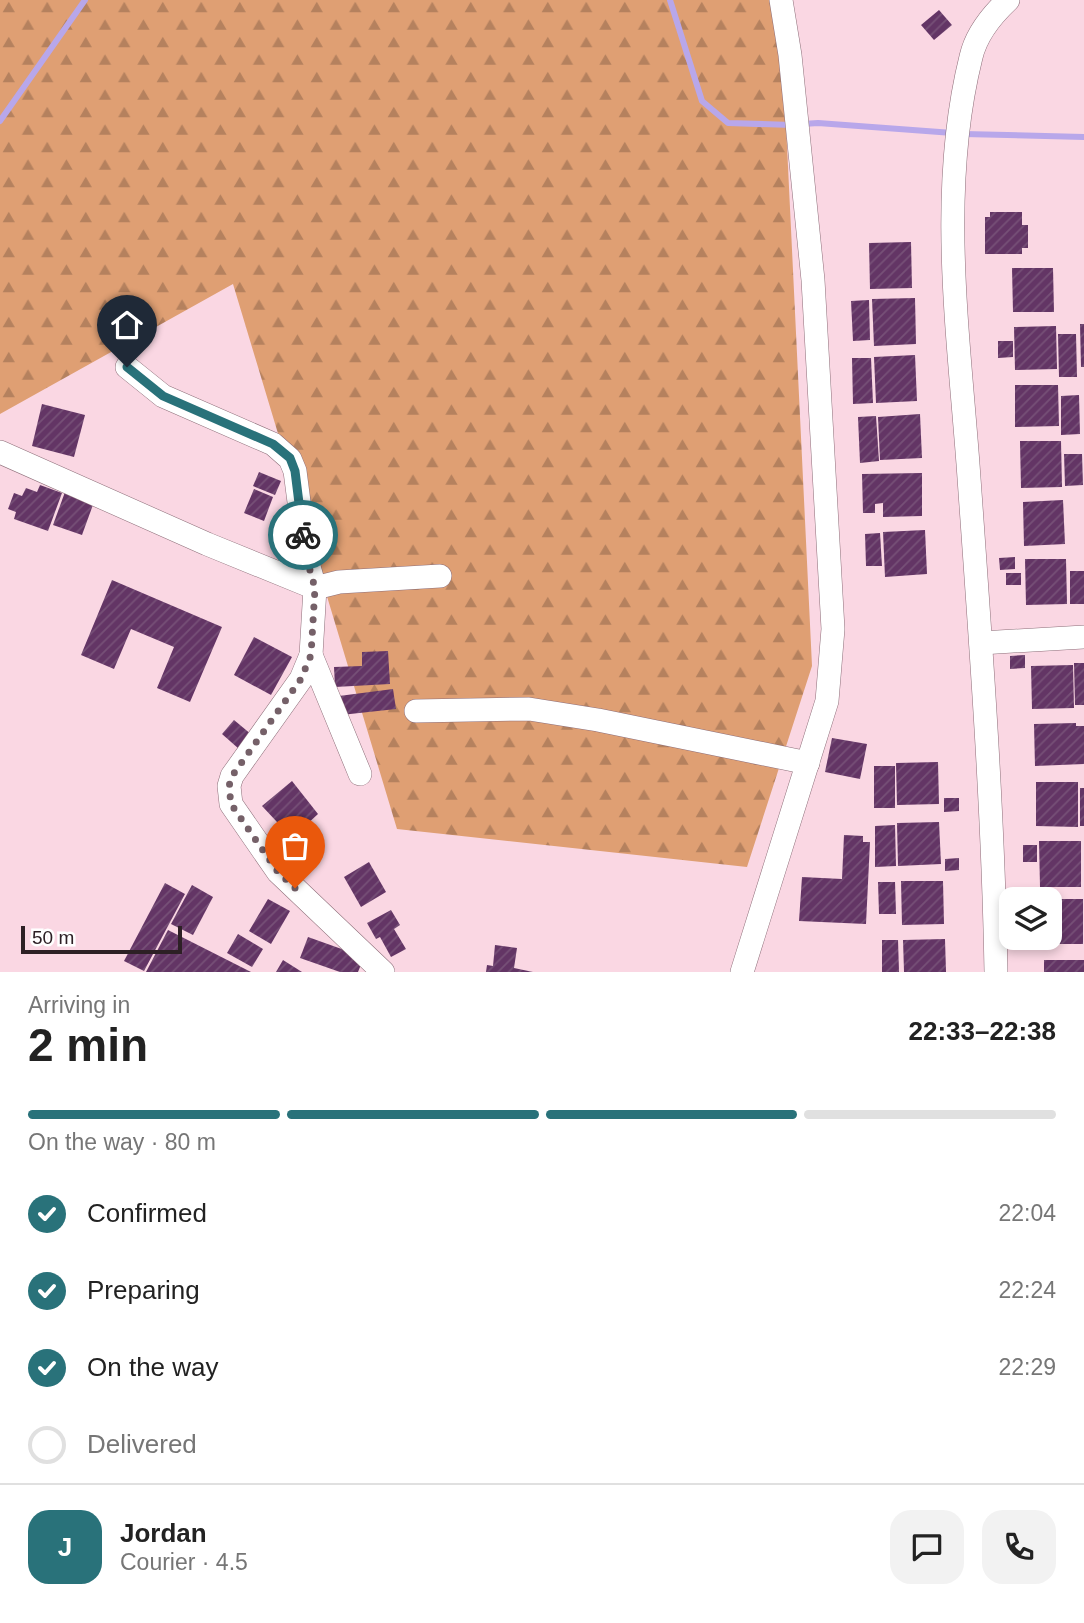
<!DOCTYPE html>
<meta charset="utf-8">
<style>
:root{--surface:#fff;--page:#f2f2f2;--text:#222;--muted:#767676;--line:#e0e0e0;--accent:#29727a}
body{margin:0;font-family:Helvetica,sans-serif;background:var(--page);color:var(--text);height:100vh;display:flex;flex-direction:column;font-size:26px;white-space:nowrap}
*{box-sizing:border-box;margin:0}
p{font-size:23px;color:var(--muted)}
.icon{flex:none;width:38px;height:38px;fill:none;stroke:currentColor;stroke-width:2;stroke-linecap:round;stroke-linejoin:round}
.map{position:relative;height:972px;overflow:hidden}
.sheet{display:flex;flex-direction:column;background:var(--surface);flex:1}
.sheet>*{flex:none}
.tools{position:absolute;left:999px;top:887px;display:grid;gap:14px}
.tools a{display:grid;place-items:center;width:63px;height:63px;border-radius:14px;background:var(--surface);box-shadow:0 4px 10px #0003;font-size:35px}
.scale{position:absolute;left:21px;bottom:18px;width:161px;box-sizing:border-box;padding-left:7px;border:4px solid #2d2025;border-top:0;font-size:19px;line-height:24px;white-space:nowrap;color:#2d2025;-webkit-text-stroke:5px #fff;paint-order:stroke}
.pin{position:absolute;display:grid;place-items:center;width:60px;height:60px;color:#fff;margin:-72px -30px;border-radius:50% 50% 50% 0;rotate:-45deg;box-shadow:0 0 7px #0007}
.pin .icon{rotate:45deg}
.courier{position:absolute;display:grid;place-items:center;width:70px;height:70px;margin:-35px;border:5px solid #29727a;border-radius:50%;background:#fff;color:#222;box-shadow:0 2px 9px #0007}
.head em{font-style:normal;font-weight:800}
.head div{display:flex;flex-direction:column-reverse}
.head{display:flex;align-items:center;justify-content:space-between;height:119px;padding:0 28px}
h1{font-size:46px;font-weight:800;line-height:52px}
.bar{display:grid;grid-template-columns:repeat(4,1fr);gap:10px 7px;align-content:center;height:84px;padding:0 28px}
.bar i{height:9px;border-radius:5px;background:var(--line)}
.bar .on{background:var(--accent)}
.bar p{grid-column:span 4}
.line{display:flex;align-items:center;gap:18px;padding:0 28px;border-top:2px solid var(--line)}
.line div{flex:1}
.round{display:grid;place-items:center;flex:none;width:74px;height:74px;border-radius:21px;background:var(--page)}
ol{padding:0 28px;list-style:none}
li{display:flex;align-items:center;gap:21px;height:77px}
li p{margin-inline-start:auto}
li .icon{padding:7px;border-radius:50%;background:var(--accent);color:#fff;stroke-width:4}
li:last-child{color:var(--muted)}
li i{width:38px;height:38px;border:4px solid var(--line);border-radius:50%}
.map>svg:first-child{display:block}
.forest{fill:url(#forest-firs)}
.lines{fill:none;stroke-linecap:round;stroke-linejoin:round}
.stream{stroke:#b8a7ea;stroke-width:6}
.building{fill:url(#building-hatch)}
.street-casing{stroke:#8d6e79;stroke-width:24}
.street{stroke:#fff;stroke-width:23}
.done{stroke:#756068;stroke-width:7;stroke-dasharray:0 12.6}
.route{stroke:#29727a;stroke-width:9}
</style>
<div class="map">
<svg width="1084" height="972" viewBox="0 0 1084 972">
<defs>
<pattern id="forest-firs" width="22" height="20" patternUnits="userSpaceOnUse" patternTransform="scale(1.75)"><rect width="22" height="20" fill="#df9f73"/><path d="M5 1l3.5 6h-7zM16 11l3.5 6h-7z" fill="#b5815e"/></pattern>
<pattern id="building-hatch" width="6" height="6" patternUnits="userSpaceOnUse" patternTransform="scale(1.75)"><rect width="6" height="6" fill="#633565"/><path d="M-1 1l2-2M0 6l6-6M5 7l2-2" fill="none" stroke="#765077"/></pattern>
</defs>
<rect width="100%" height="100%" fill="#fad7e3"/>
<path class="forest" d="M0,0h780l32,666 -65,201 -350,-38 -164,-545 -233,130z"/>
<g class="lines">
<g class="stream">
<path d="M670,0l32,101 26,22 64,2"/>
<path d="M0,121l85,-121"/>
<path d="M803,124l15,-1 135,10"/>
<path d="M964,134l120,3"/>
</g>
</g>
<g class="building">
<path d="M939,10l13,15 -18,15 -13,-15z"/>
<path d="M990,212h32v13h6v23h-6v6h-37v-37h5z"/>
<path d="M911,242l1,46 -42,1 -1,-46z"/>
<path d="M1012,268h41l1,44h-41z"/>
<path d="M915,298l1,46 -42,2 -2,-47z"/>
<path d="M869,300l1,40 -17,1 -2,-40z"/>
<path d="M1080,324h4v43h-3z"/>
<path d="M1056,326l1,43 -42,1 -1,-43z"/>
<path d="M1058,334h18l1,43h-18z"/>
<path d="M998,341h15v16l-15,1z"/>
<path d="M915,355l2,46 -41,2 -2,-46z"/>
<path d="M852,358h19l2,45 -20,1z"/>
<path d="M1015,385h43l1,41 -44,1z"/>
<path d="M1079,395l1,39 -19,1v-39z"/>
<path d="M42,404l43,11 -11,42 -42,-11z"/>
<path d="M920,414l2,44 -42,2 -2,-43z"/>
<path d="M876,416l3,45 -19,2 -2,-46z"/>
<path d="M1020,441h41l1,46 -41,1z"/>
<path d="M1064,454h18l1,31 -18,1z"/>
<path d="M259,472l22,9 -6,14 -22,-9z"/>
<path d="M922,473v43l-39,1v-14l-8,1v9h-12l-1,-39z"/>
<path d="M40,485l22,8 -14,38 -34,-12 2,-7 -8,-3 6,-16 8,3 4,-8 11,4z"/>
<path d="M254,489l19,8 -9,24 -20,-8z"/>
<path d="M65,492l29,10 -12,33 -29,-10z"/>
<path d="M1063,500l2,44 -41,2 -1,-44z"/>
<path d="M925,530l2,44 -42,3 -2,-45z"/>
<path d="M880,533l2,33h-16l-1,-32z"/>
<path d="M1015,557v12l-15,1 -1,-12z"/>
<path d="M1025,559h41l1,45 -41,1z"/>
<rect x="1070" y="571" width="14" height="33"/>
<rect x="1006" y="573" width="15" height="12"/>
<path d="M112,580l110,47 -32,75 -33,-14 17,-41 -43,-18 -17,40 -33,-14z"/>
<path d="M254,637l38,20 -21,38 -37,-20z"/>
<path d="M388,651l2,33 -55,3 -1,-20 28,-1v-14z"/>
<path d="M1025,655v13l-15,1v-13z"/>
<path d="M1074,663h10v42h-9z"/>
<path d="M1073,665l1,43 -42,1 -1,-43z"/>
<path d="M393,689l3,20 -55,6 -2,-19z"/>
<path d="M234,720l18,15 -13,14 -17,-15z"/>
<path d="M1076,723v3h8v38l-49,2 -1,-42z"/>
<path d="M832,738l35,6 -7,35 -35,-7z"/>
<path d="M938,762l1,42 -42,1 -1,-42z"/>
<rect x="874" y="766" width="21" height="42"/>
<path d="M292,781l26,33 -26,24 -30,-32z"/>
<path d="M1036,782h42v45l-42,-1z"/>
<rect x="1080" y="788" width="4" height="38"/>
<path d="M944,798h15v13l-15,1z"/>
<path d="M939,822l2,42 -43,2 -1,-43z"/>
<path d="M895,825l1,41 -21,1v-41z"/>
<path d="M844,835l19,1v6h7l-4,82 -67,-3 3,-44 40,2z"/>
<path d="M1039,841h42v46h-41z"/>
<rect x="1023" y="845" width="14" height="17"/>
<path d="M959,858v12l-14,1v-12z"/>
<path d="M369,862l17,30 -25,15 -17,-30z"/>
<path d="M901,881h42l1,43 -42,1z"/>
<path d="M878,882h17l1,32h-17z"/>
<path d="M165,883l20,11 -41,77 -20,-10z"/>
<path d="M192,885l21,12 -20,38 -22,-11z"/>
<path d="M268,899l22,12 -19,33 -22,-13z"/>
<path d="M1050,899h33v45h-41v-6h8z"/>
<path d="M391,910l9,15 -6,4 12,20 -15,8 -11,-20 -4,2 -9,-16z"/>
<path d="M168,930l83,42h-105z"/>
<path d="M238,934l25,15 -11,18 -25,-14z"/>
<path d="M308,937l56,20 -6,15h-18l-40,-14z"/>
<path d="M945,939l1,33h-42l-1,-32z"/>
<path d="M882,940h16l1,32h-17z"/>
<path d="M495,945l22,3 -3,20 19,4h-47l1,-7 6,1z"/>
<path d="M283,960l19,12h-26z"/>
<rect x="1044" y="960" width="40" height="12"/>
</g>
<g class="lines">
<defs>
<g id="street">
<path d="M127,367l36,29 110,48 17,15 5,12 11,85 9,32 -4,67 -10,24 -69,97 -3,10 2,18 47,68 105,100"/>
<path d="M0,452l207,92 108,44 24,-6 101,-6"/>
<path d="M981,643l103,-6"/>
<path d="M311,655l49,119"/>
<path d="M416,711l113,-2 69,11 210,43"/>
<path d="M742,972l85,-271 6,-72 -20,-349 -23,-225 -9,-55"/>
<path d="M996,972c-3,-169 -16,-339 -28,-508 -10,-134 -30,-275 3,-407 5,-22 21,-42 37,-57"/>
</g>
</defs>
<use href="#street" class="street-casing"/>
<use href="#street" class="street"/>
</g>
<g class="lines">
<path class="done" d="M295,888l-17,-16 -47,-68 -2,-18 3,-10 69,-97 10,-24 4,-67 -9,-32 -3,-21"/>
<path class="route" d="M127,367l36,29 110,48 17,14 5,13 8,64"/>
</g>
</svg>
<div class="tools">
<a><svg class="icon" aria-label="layers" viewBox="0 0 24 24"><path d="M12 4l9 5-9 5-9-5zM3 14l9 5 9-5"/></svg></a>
</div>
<div class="scale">50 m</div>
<div class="pin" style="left:295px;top:888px;background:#ea580c"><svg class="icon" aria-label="bag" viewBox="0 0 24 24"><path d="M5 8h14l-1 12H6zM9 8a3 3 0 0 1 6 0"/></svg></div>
<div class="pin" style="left:127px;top:367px;background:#1f2937"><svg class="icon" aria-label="home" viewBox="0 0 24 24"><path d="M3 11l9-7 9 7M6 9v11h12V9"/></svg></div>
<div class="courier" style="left:303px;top:535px"><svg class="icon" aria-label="bike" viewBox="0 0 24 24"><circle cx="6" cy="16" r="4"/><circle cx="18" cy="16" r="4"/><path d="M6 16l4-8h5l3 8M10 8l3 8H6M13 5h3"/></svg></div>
</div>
<section class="sheet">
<div class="head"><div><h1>2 min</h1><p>Arriving in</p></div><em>22:33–22:38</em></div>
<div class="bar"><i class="on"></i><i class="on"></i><i class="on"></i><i></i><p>On the way · 80 m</p></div>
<ol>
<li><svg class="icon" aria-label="check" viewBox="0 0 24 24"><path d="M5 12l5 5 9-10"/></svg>Confirmed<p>22:04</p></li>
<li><svg class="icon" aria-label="check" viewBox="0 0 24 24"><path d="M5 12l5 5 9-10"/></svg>Preparing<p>22:24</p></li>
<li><svg class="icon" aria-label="check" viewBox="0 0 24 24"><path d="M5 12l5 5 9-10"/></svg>On the way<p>22:29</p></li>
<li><i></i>Delivered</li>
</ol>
<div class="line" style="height:126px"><b class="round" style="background:var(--accent);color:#fff">J</b><div><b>Jordan</b><p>Courier · 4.5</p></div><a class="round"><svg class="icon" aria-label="chat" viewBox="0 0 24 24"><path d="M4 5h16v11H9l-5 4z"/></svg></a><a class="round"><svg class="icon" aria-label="phone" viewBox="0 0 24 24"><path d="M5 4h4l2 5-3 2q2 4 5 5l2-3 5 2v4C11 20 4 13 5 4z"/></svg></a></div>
</section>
